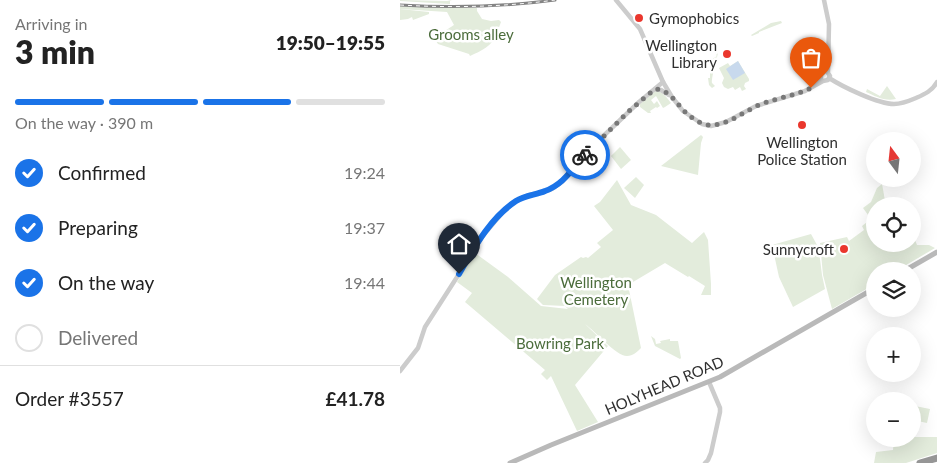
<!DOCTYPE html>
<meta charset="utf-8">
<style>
:root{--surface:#fff;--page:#f2f2f2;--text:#222;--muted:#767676;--line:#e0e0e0;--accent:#1a73e8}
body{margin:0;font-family:Lato,sans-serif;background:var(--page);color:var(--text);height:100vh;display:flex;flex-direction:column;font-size:19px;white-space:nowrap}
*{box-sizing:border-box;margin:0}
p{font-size:16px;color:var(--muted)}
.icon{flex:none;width:28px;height:28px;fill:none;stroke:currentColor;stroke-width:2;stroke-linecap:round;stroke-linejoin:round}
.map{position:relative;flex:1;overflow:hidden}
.details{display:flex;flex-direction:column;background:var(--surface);width:400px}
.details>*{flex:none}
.needle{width:32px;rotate:345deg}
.tools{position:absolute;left:466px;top:132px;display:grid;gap:10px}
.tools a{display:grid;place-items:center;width:55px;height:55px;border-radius:50%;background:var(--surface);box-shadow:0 5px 20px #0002;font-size:25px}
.pin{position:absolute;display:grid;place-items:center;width:42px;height:42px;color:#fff;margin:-51px -21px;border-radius:50% 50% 50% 0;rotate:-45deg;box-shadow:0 0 5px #0007}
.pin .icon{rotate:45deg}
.courier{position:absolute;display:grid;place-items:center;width:50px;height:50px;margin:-25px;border:4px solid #1a73e8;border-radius:50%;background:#fff;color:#222;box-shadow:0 1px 6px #0007}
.head em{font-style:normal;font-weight:800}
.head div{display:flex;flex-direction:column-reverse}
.head{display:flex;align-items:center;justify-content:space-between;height:85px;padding:0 15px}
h1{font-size:32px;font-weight:800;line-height:38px}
.bar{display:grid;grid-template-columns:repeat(4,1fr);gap:8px 5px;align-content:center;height:60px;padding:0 15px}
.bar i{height:6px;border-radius:4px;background:var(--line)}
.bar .current{background:var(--accent)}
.bar p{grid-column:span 4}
.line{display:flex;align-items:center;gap:12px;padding:0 15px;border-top:1px solid var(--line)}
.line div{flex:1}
ol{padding:0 15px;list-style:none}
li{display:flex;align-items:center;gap:15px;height:55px}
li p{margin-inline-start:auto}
li .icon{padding:5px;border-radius:50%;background:var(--accent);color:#fff;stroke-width:4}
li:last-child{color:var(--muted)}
li i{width:28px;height:28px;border:2px solid var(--line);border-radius:50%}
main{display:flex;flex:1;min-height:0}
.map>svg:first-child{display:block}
.green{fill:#e3ecdc}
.water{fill:#c8d9ed}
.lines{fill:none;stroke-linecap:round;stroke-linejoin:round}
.tertiary{stroke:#ccc;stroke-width:4.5}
.secondary{stroke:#b9b9b9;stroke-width:5}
.motorway{stroke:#969696;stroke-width:7}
.rail-casing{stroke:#848484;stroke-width:3}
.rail{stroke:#fff;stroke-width:1;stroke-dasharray:4;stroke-linecap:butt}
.done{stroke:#787878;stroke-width:5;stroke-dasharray:0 9}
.route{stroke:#1a73e8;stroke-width:6}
.poi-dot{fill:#ea372d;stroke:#fff;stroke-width:2}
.labels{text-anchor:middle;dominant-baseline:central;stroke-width:5;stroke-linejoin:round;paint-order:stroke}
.poi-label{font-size:15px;fill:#2f2f2f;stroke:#fff;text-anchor:end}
.park-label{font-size:15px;fill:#4b6c3b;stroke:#fff}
.street-label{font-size:15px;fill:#2f2f2f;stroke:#fff}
</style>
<main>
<section class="details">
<div class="head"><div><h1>3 min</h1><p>Arriving in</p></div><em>19:50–19:55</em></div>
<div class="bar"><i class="current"></i><i class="current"></i><i class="current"></i><i></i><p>On the way · 390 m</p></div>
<ol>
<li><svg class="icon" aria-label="check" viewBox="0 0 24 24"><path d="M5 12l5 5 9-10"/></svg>Confirmed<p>19:24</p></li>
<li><svg class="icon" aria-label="check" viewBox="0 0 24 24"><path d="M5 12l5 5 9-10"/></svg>Preparing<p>19:37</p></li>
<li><svg class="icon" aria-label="check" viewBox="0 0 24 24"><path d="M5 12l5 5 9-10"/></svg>On the way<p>19:44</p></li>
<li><i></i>Delivered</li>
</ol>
<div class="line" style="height:65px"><div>Order #3557</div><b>£41.78</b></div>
</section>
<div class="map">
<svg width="537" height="463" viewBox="0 0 537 463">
<rect width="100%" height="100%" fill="#fff"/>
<g class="green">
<path d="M0,0l47,1 5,-1 -2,1v3l-50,-3z"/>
<path d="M0,6l77,2v3l5,8 9,2 8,-1 2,2 -3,8 -4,-1 -2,4 5,1c-5,12 -16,17 -27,22l-1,-2 -31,-10 -4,-6 20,-13 -7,-13 -47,-3z"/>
<path d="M0,9l29,3v2l-16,6 -1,-3 -4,2 -8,1z"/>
<path d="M381,21l1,2 -23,9v1l-7,3 -1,-1 20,-12z"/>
<path d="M318,53c-1,5 -7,26 -6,30 1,1 2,2 3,3l-3,2 -3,-3 -1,-7h2v-5l-1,-1 2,-4 -2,-4 2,-4 6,-4 -1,-1z"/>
<path d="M338,61l11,18v2l-4,2 -1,3 2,3 -4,2 -2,-4 -5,3 -2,-3 -5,2 -4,-2 -2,-4 2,-5 -5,-10 9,-5 2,3z"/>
<path d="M487,86l9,13c-11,3 -21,-3 -30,-7l1,-3 13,7z"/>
<path d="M255,91c8,0 12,7 16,12l-6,4 -2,1 -7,-12 -5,4 3,4 3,-3 3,5 -3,2 -1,-1 -6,4 1,2h-3l-8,-6v-3z"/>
<path d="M301,135l2,2 -2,6 -3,32 -37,-9z"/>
<path d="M220,147l11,13 -10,9 -10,-13z"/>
<path d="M236,177l8,8 -9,13 -11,-10z"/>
<path d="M217,180l14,25 25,10 36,28 12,-11 4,8 3,44v11h-10l4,-9 -16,-10 -1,1 -23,-14 -37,22 13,63c-4,4 -8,8 -14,8 -11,0 -32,-25 -42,-32l23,22 -33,39 23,37 -21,9 -26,-55 -4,4 -6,-6 4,-4 -80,-68 7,-9 -15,-11 18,-29 33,24 33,29 27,3 -3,-3 -22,-1 -6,-6 18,-24 26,-18 2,1 3,-1 2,1 13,-11 -4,-4 16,-13 -19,-24 6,-4z"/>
<path d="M482,184l4,22h-11v38h37l1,-9 4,10h12l6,3 -39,23h-21v13l-43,25 -9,-34 -3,-32 27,-6 2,4 15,-11 -2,-4 9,-7 -8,-11 8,-6 6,-14z"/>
<path d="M411,234l6,11 2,6 3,24 3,14 -32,18 -14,-30 -7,-32z"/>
<path d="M251,336l4,3 1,5 5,-1 -1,-2 10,-2v2h8l3,17 -1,1 -25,-13z"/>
<path d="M515,406l15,3 -3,14 -14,-3z"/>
<path d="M514,437h23v16l-31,10h-32l2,-11 17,-2 1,-11h18l1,-2z"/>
</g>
<path class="water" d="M338,61l7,12 -12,7 -7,-11z"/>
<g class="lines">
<g class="tertiary">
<path d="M216,0l24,29 23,53 9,15 11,14 19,13 9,2 15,-4 30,-16 49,-15 18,-10 5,-1 2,-4 -2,-3 1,-49 -5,-24"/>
<path d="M429,78c14,9 49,26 65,26 8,0 15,-3 22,-6 9,-4 16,-7 21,-16"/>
<path d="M419,82l2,-3v-4l3,-3 3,-7"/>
<path d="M255,89l6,1 8,5"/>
<path d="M0,371l18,-23 7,-21 34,-53 22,-36 21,-25 15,-13 12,-5 15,-3 8,-3 10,-7 32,-37 45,-43 24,-20"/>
<path d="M305,463l3,-3 3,-7 9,-41v-4l-11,-26"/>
</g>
<g class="secondary">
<path d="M504,271l33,-19"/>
<path d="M110,463l41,-18 169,-68 155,-89"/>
</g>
<path class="motorway" d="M520,463l17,-5"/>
<defs>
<path id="rail" d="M0,5c52,3 103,2 155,-5"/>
</defs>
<use href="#rail" class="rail-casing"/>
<use href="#rail" class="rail"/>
</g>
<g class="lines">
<path class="done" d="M185,155l44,-44 26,-22c17,1 23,19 36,28 6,4 14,9 21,8 18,-1 31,-13 47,-20 17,-7 35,-9 52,-17"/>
<path class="route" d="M59,274c15,-26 31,-56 57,-73 9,-6 20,-6 29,-10 18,-6 28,-23 40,-36"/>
</g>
<g class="poi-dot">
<circle cx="239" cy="18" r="5"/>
<circle cx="327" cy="54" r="5"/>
<circle cx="402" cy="125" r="5"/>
<circle cx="444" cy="249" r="5"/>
</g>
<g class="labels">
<g class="poi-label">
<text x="249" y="18" text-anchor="start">Gymophobics</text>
<text x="317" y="45">Wellington<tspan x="317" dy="17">Library</tspan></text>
<text x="402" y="142" text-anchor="middle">Wellington<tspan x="402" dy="17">Police Station</tspan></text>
<text x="434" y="249">Sunnycroft</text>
</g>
<g class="park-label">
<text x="71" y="34">Grooms alley</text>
<text x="196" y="282">Wellington<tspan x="196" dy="17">Cemetery</tspan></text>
<text x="160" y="343">Bowring Park</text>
</g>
<g class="street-label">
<text transform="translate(264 385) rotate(-23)">HOLYHEAD ROAD</text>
</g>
</g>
</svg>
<div class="tools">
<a><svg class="needle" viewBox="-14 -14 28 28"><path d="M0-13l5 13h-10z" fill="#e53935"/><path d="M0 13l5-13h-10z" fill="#767676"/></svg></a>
<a><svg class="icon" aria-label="locate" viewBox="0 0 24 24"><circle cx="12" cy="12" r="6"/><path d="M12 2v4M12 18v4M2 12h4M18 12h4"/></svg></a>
<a><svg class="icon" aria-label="layers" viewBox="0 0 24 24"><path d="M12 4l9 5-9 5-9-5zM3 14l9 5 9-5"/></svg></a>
<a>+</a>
<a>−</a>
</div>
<div class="pin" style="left:411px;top:88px;background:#ea580c"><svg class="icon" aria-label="bag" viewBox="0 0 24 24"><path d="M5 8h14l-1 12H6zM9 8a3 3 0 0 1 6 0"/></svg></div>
<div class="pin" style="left:59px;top:274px;background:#1f2937"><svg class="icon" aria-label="home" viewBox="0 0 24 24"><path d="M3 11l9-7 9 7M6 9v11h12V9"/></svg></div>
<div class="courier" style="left:185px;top:155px"><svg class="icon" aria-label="bike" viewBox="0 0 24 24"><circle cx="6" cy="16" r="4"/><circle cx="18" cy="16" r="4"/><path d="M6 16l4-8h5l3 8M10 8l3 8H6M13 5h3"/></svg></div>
</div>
</main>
